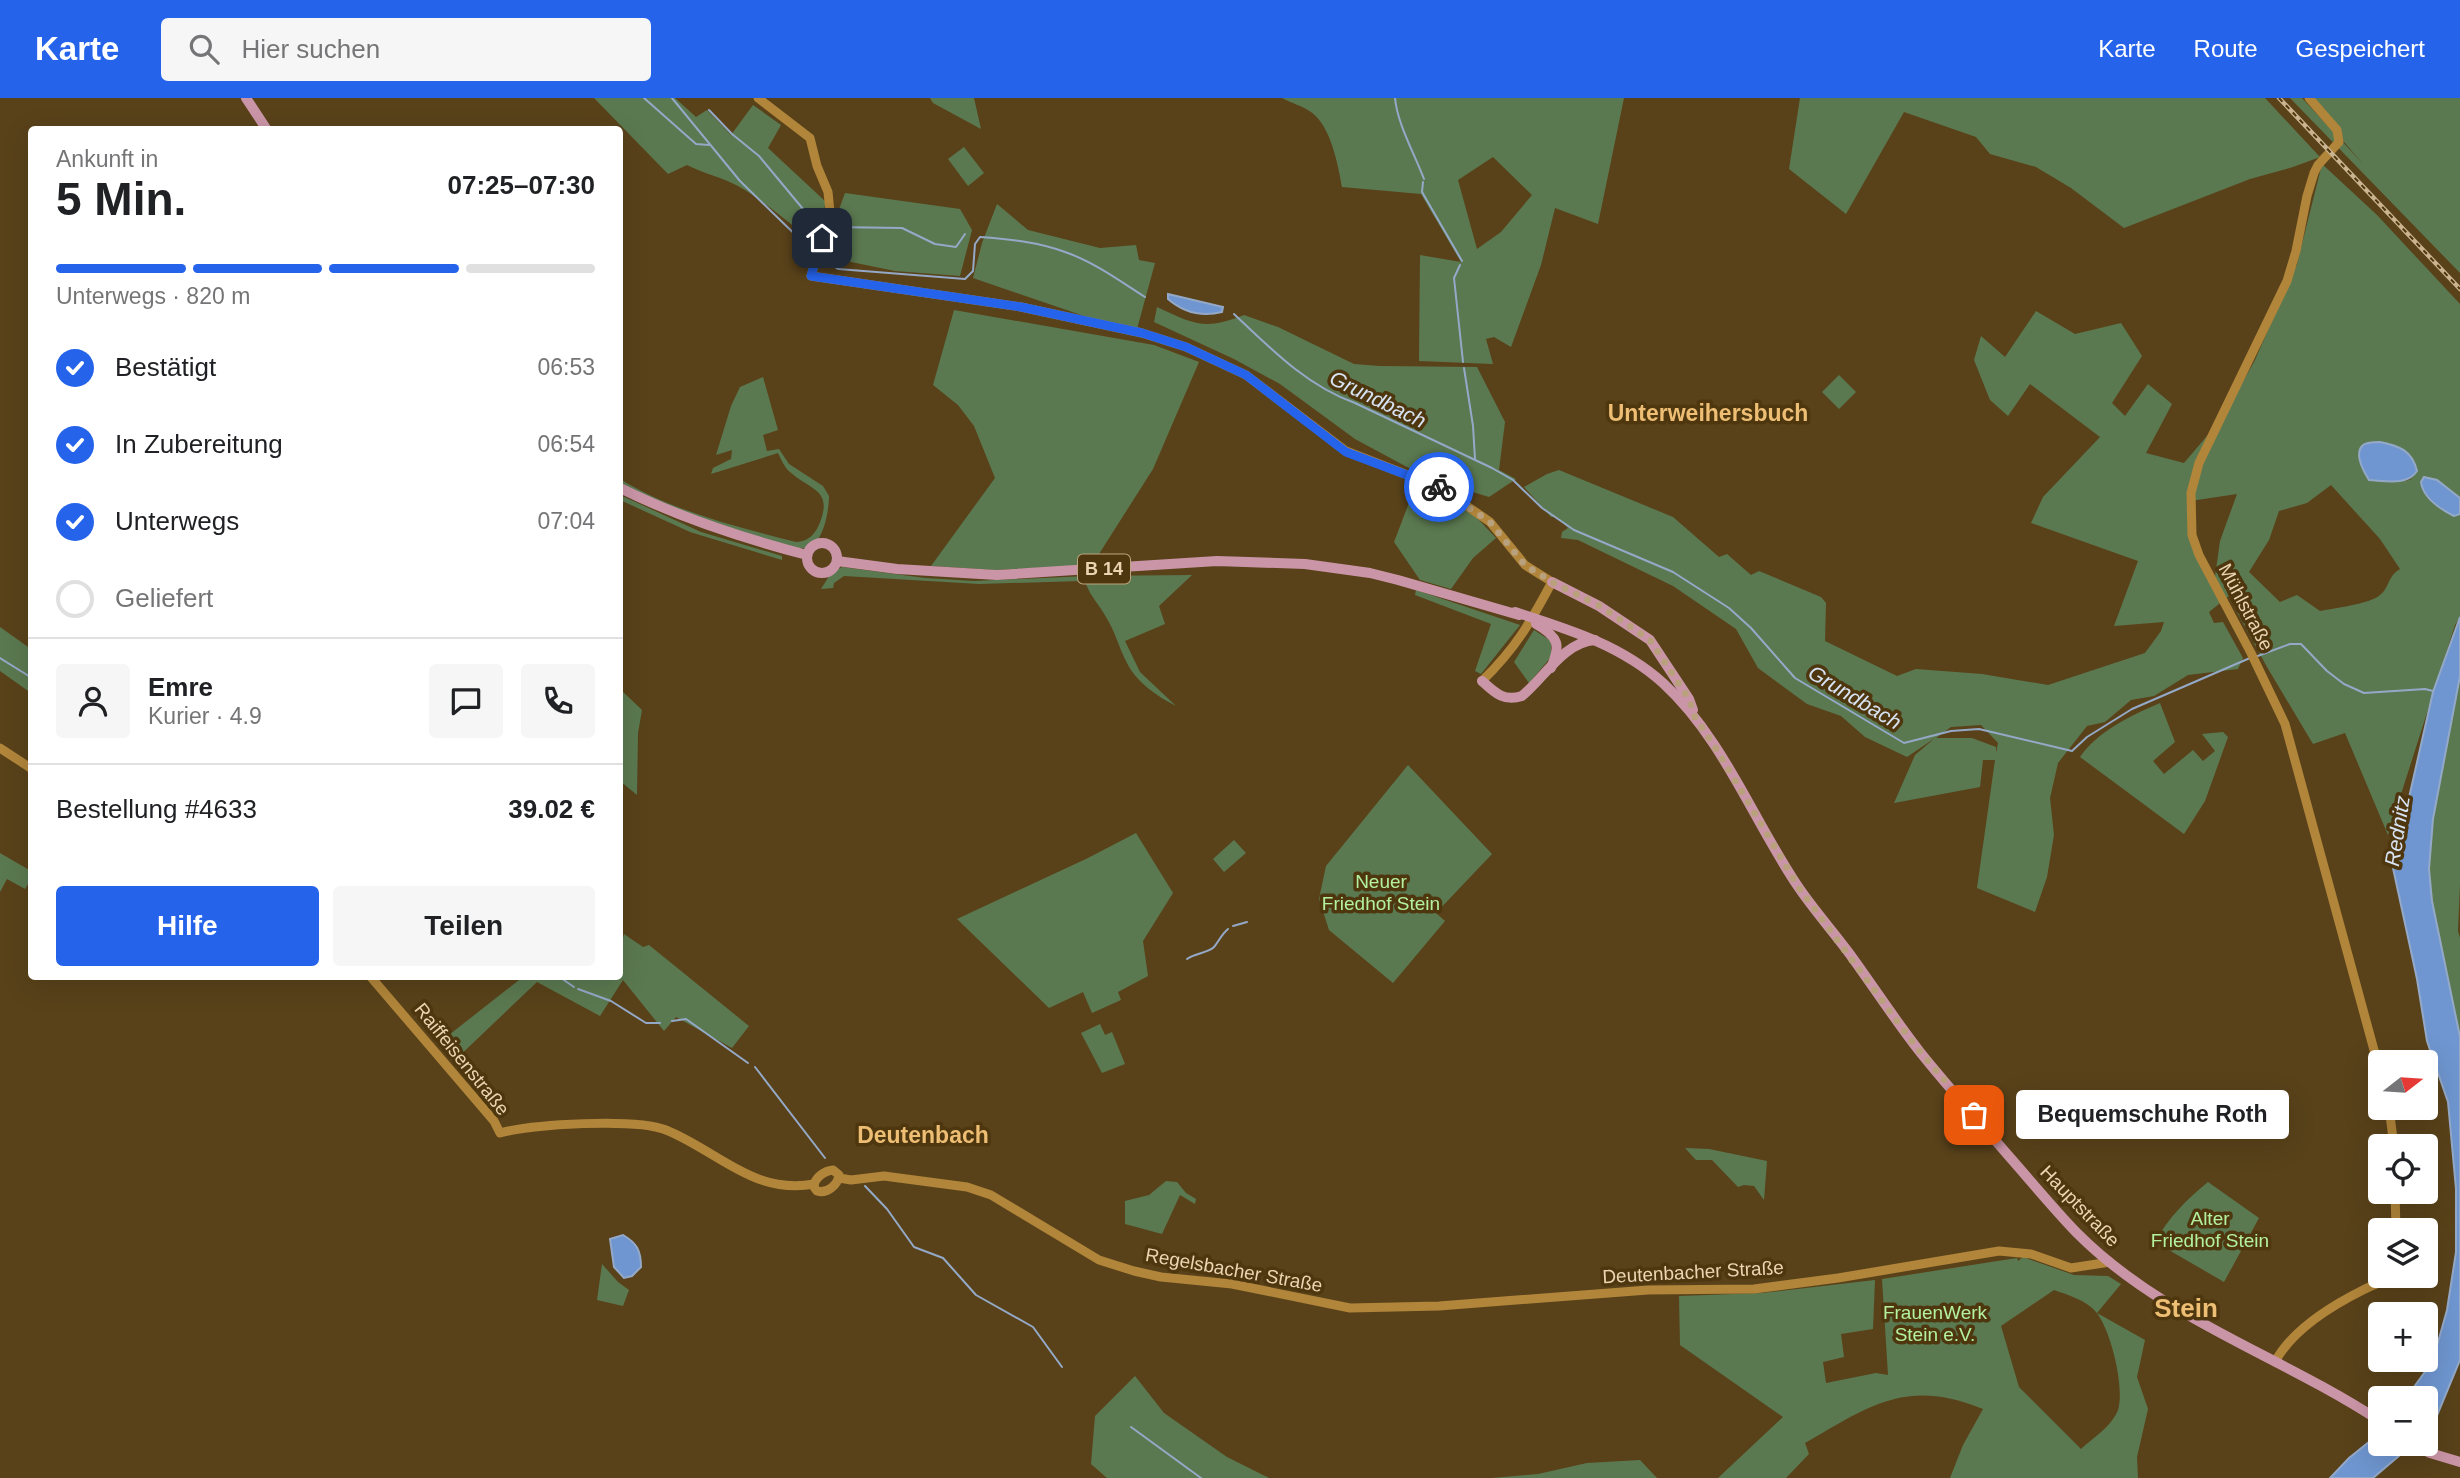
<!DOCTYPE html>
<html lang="de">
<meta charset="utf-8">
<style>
:root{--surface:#fff;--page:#f6f6f6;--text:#202124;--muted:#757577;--line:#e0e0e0;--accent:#2563eb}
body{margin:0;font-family:Helvetica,sans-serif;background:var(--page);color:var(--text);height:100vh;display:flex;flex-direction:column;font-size:26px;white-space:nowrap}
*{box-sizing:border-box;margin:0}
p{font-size:23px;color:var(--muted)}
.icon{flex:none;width:38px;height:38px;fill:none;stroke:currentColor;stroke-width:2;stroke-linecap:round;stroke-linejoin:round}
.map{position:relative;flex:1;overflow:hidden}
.drawer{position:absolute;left:28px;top:28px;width:595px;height:854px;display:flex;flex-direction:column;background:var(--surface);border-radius:7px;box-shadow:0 7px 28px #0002}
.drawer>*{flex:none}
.needle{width:46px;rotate:73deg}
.tools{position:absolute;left:2368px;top:952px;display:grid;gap:14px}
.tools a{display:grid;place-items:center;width:70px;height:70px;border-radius:7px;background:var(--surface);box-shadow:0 7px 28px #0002;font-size:35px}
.pin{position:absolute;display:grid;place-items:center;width:60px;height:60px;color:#fff;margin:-30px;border-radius:14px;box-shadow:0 4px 10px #0006}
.courier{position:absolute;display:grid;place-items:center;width:70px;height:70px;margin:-35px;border:5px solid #2563eb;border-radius:50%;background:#fff;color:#222;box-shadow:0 2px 9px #0007}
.bubble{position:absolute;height:49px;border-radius:7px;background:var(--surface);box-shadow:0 7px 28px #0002;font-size:23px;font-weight:800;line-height:49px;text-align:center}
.head em{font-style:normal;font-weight:800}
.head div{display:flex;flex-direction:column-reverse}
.head{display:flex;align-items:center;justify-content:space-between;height:119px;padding:0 28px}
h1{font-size:46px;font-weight:800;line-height:52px}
.bar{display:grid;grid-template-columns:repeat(4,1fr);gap:10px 7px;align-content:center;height:84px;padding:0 28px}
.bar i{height:9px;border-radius:5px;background:var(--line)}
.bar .selected{background:var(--accent)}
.bar p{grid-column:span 4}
.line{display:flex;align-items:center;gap:18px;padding:0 28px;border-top:2px solid var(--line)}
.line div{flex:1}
.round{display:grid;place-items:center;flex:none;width:74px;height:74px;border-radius:7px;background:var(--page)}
ol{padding:0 28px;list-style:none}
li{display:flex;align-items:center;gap:21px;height:77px}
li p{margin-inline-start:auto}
li .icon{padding:7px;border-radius:50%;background:var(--accent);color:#fff;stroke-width:4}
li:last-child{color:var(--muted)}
li i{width:38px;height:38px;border:4px solid var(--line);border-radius:50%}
.cta{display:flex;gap:14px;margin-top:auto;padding:14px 28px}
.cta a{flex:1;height:80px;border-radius:7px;background:var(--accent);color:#fff;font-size:28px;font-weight:800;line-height:80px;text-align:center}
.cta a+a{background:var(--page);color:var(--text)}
header{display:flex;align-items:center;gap:42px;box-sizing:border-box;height:98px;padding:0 35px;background:var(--accent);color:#fff}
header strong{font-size:33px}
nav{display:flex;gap:38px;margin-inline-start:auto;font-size:24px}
.search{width:490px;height:63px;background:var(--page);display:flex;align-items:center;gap:18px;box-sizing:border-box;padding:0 24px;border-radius:7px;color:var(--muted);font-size:26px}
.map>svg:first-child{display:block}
.green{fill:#5b7950;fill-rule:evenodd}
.water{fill:#6f96d0;stroke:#94a9c7;stroke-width:2}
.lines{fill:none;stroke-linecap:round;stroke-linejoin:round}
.stream{stroke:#94a9c7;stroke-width:2}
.minor{stroke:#b1853a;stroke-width:9}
.major{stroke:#ca95a7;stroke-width:10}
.rail-casing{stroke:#cab38f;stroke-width:4.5}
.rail{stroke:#4e370f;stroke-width:2;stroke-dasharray:5;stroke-linecap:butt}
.done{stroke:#b8a17c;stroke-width:7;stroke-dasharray:0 12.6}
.route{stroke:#2563eb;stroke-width:9}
.labels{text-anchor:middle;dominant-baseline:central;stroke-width:7;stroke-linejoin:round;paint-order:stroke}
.shield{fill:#4e370f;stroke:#bca580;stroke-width:2}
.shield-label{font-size:18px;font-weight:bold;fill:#ebd4b1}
.street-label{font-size:19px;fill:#ebd4b1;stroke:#4e370f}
.park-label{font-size:19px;fill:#b3f19e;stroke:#4e370f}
.water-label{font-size:21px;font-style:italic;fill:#d8e3f3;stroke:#4e370f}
.quarter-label{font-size:23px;font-weight:bold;fill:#edbe74;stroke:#4e370f}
.district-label{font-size:26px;font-weight:bold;fill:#edbe74;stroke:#4e370f}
</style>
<header>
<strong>Karte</strong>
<div class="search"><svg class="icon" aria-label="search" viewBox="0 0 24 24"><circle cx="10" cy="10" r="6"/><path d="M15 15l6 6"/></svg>Hier suchen</div>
<nav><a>Karte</a><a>Route</a><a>Gespeichert</a></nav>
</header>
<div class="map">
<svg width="2460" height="1380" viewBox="0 0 2460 1380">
<rect width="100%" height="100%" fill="#59421a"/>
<g class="green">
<path d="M594,0h81l21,19 11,-7 24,25 22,-30 28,20 -13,23 58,54 -11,41c-25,-19 -50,-42 -77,-57 -16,-9 -34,-12 -51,-21l-19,9z"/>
<path d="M930,0h44l7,31 -48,-26z"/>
<path d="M1282,0h342l-26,126 -43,-16 -14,57 -30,82 -17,-10 -8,2 7,25 -74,-3 1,-106 41,7 -40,-68 -79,-7c-4,-22 -11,-61 -31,-75 -8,-6 -20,-9 -29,-14zM1493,59l39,38 -31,37 -24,17 -19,-69z"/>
<path d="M1800,0h465l55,59 -27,10 -43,12 -126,49 -53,-40 -35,-21 -46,-13 -14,-17 -72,-25 -58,102 -57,-45z"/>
<path d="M2290,0h12l62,67 -58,-67h154v175z"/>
<path d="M964,49l20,26 -16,13 -20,-27z"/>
<path d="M2322,66l55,51 83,89v313l-5,8 -67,210 -43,-102 -32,11 -46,-77 -30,-55 -2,-21 -26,21 5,11 9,-1 20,36 -5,11 -50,6 -34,21 -23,4 -26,22 -18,4 -29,37 -8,35 4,37 -7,42 -12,35 -58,-24 18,-128h-12l-3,27 -86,16 21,-48 20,-17 -28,19 -42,-20 -24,-21 -34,-12 -49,-36 -22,-39 -63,-43 -95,-46 -17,-2 1,-6 6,-4 -11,-11h-6l-27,-30 23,-13 12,-4 114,47 46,40 8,-3 24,21 8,-4 62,26 5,6 -1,38 72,35 19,-7 66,5 66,11 97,-32 16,-22 3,-9 -50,4 24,-65 -107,-38 12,-26 57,-60 -70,-53 -22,32 -18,-16 -16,-40 7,-24 24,21 31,-46 39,23 46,-11 21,33 -30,47 13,13 23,-32 24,20 -26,49 38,10 40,-47 31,-56 42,-96zM2360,358l52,23 -7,2 -36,-2 -7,-10zM2331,387l49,54 20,30c-13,8 -10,18 -20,26 -10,9 -45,13 -60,16l-23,-16 -17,7 -31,-30 20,-32 10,-29 28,-8zM2237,396l-17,47 -5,36 -16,-24 -9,-52zM1981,627l17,18 -2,10v-6l-24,-9h-36l15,-11z"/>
<path d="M845,95l115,16 12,21 -12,46 -65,-5 -73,-15z"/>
<path d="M997,106l31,26 72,18 36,-3 3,15 16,3 -18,66 -44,-10 -120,-41 9,-35z"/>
<path d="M1157,209c37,17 47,24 87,8l34,12 76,37 25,2 98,1 28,55 -6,48 17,9 -27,18 -45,-14 52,55 -23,20 -22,31 -31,-9 -26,-38 26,-68 -65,-35 -75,-55 -46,-25 -80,-37z"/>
<path d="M954,212l200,35 45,17 -46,107 -61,96 -96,5 -65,-4 64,-88 -21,-52 -16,-21 -25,-20z"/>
<path d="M1839,277l17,17 -17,17 -17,-17z"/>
<path d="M763,279l15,53 -15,5 4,16 12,-2 10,15 34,22 6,10c0,14 -5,42 -17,50 -24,15 -163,-49 -192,-61v-6c54,33 115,47 176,63 9,0 17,-5 22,-15 17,-38 -7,-36 -28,-55 -6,-5 -9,-13 -12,-19l-67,21 2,-6 18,-9 1,-9 -16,5 15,-49 9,-19z"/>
<path d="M620,397l81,37 81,24v4l-92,-28 -70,-32z"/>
<path d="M842,469l83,11 49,3 114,-5 104,-1 -33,31 6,18 -40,17 15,31 36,34c-19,-10 -39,-23 -49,-43 -8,-15 -12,-32 -21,-46 -7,-13 -14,-18 -20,-33l-5,-3 -102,3 -135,-8 -10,7 -1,5 -12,1 10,-16z"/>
<path d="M1416,492l104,35 -39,49 -6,-3 16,-47 -76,-29z"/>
<path d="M0,529l31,22v44l-31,-22z"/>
<path d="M1534,532l17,11v16l-22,26 -15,-21z"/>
<path d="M2460,578v208l-2,47 2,7v99l-28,-136 -3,-32 4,-50z"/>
<path d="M620,591l22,21 -4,23 -1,62 -17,-14z"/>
<path d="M2160,605l15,39 -22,19 11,13 29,-24 10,11 12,-10 -13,-17 21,-2 5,5 -23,64 -21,33 -104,-77c18,-26 50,-41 80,-54z"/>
<path d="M1408,667l84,89 -56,59 9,8 -52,62 -64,-53 -10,-31 7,-33z"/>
<path d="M1136,735l37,60 -30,48 5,35 -30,16 3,8 -29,13 -9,-21 -34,16 -92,-89 131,-61z"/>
<path d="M1234,742l12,13 -22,19 -11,-13z"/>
<path d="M0,755l31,18v8l-6,10 -18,-10 -7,13z"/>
<path d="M624,836l19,13 6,-2 100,81 -17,22 -56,-31 -12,14 -41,-51 -23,36 -63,-34 -84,80 -13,-20 79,-62 -3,-3 104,-1v-25z"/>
<path d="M1100,926l5,11 7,-3 13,32 -23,9 -21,-40z"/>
<path d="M1685,1050l24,1 58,12 -3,39 -10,-14 -10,-1 -6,2 -26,-27h-16z"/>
<path d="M1166,1083l11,1 9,11 10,6 -1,5 -15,-9 -18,39 -37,-10v-23l24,-6z"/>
<path d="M2208,1084l51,36 -35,64 -69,-40c14,-25 31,-42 53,-60z"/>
<path d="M2023,1159l51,18 34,1 13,8 -24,29 48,27 -8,37 11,32 -11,48 1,21h-188l13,-33 20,-36c-76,-31 -112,-4 -178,34l4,11 -23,24h-68l65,-61 -103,-72 -1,-49 83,-3 113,-13 -2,49 -32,5 3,23 -21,5 3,21 50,-10 12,2 -6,-96 135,-21 1,3zM2054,1192c14,5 32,10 42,22 15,18 29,76 22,98 -6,16 -25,28 -37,39l-62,-62 -18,-61z"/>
<path d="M602,1166l16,18 11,8 -6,16 -26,-6z"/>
<path d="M1135,1278l29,37 63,44 42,21h-162l-16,-14 4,-48z"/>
<path d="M1640,1362l17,18h-165l46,-4 49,-11z"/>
</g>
<g class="water">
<path d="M1168,196l55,13 -1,5c-20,5 -39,0 -54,-13z"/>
<path d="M2380,344c19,4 32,8 37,29 -10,15 -31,10 -48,9 -5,-8 -15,-25 -7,-34 3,-4 13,-4 18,-4z"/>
<path d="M2424,379l13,3 23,18v16l-6,2c-14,-7 -31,-18 -33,-34z"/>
<path d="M2460,519v59l-27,143 -4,50 3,32 28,136v323l-24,58 -10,15v-35h-20l21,-29 8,-16 12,-43 9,-58v-63l-8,-87 -21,-61 -10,-62 -24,-111 40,-176z"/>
<path d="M623,1137c14,8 18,16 18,32l-9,9 -8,2 -10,-11 -4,-28z"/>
<path d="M2380,1335v11h33l-40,34h-43l19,-20z"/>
</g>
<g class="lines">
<g class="stream">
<path d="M644,0l52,46 13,1"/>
<path d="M672,0l68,83 69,67"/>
<path d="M1395,0c2,25 20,57 29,81"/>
<path d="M709,12l23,24 27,22 54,65"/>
<path d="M1423,84l-1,10 40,69"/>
<path d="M832,129l70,1 33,16 21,3 9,-13"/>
<path d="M821,161l17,10 127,10 8,-8 2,-27 5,-7c29,2 58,5 85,15 29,10 55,29 80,45"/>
<path d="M1460,167l-6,13 9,84"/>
<path d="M1234,216c37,35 73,72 121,89l137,65 21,12 29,28 32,22 99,42 56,36 22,20 44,50 109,65 47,-12 28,-2 93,22 15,-14 45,-28 118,-51"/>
<path d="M1464,270l9,58 2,33"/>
<path d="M2255,559l35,-13h11l26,27 17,13 20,9 61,-4 8,2"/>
<path d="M0,560l32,20"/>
<path d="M1233,828l14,-4"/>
<path d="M1187,861c8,-6 21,-6 27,-12 5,-6 7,-12 14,-18"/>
<path d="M558,878l16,11"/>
<path d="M578,891l33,12 35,22h14"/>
<path d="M672,923l14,-2 62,44"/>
<path d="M755,969l70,91"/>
<path d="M865,1088l22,23 27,38 29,11 33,37 57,32 29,40"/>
<path d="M1131,1329l70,51"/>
</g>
<g class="minor">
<path d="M758,0l52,40 7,28 11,26 2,20 -19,64 210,31 121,26 44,14 60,28 100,76 95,37 49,34 35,43 27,17c-22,41 -36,66 -70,99"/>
<path d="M2309,0l28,32 2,12 -21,23 -4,8 -7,23 -11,55 -9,30 -88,182 -8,30 1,42 7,20 52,98 34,71 95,348"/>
<path d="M0,650l32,21"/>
<path d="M370,878l124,145 6,12c31,-9 136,-15 166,-3 52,21 87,65 148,54"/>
<path d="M2389,1010l5,38"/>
<path d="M833,1072l6,5c-1,10 -12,19 -22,16l-3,-4c0,-9 10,-16 19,-17z"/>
<path d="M839,1080l12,2 33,-4 83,11 24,8 108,65 35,11 27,6 71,7 118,24 89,-2 209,-16 106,-1 84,-11 161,-27 32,3 40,14 39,-6"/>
<path d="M2395,1094l1,38"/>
<path d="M2275,1264c17,-32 56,-56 88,-72 10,-5 20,-8 30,-14"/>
</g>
<g class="major">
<path d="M246,0l21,32"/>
<path d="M620,390c60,30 122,50 187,67"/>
<circle cx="822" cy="460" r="15"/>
<path d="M837,463l60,8 100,6 220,-14 88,3 65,9 28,7 121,35"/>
<path d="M1552,484l47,24 51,34 39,59 4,11"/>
<path d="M1515,514c53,17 106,33 148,71 60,55 89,135 134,202 16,24 35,45 52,68 24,33 46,67 71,99 28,35 58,68 87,102 23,26 45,53 69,78 86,87 204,123 304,189"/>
<path d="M1536,526c23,13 25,21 15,44"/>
<path d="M1482,583c13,12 22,21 40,15 22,-18 42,-54 73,-56"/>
<path d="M2413,1346l17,9 30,9"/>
</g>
<defs>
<path id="rail" d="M2279,0l181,191"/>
</defs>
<use href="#rail" class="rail-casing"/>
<use href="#rail" class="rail"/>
</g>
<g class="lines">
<path class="done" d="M1439,389l51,35 35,43 27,17 48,24 50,34 39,59 6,18 22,33 82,138 118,160 57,67"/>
<path class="route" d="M822,140l-11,38 210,31 121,26 44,14 60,28 100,77 93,35"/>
</g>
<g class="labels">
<rect class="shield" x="1078" y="456.5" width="52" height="29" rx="5"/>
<g class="shield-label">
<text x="1104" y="471">B 14</text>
</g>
<g class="street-label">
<text transform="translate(2246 509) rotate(62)">Mühlstraße</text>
<text transform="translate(462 961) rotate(51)">Raiffeisenstraße</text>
<text transform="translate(2080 1108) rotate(46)">Hauptstraße</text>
<text transform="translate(1234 1172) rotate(10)">Regelsbacher Straße</text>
<text transform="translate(1693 1174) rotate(-3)">Deutenbacher Straße</text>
</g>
<g class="park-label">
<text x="1381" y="783">Neuer<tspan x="1381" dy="22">Friedhof Stein</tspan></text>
<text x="2210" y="1120">Alter<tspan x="2210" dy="22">Friedhof Stein</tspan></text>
<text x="1935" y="1214">FrauenWerk<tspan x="1935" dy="22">Stein e.V.</tspan></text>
</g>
<g class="water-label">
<text transform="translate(1378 301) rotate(26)">Grundbach</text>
<text transform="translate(1855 599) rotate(31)">Grundbach</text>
<text transform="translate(2397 733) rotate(-81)">Rednitz</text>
</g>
<g class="quarter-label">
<text x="1708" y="315">Unterweihersbuch</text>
<text x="923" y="1037">Deutenbach</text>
</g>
<g class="district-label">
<text x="2186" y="1210">Stein</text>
</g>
</g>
</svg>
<div class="tools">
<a><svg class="needle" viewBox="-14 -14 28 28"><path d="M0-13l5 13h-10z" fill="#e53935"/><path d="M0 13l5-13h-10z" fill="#757577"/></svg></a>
<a><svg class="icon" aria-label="locate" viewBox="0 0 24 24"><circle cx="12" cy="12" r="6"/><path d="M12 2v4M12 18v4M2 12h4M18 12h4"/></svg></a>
<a><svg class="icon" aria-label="layers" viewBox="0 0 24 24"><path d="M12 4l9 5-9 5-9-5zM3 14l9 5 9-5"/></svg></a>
<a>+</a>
<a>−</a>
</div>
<div class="pin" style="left:1974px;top:1017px;background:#ea580c"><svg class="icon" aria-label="bag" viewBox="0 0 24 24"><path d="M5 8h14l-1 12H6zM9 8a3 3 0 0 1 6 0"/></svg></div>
<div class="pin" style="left:822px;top:140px;background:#1f2937"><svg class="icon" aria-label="home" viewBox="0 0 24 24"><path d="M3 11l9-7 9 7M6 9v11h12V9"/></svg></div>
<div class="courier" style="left:1439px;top:389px"><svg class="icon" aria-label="bike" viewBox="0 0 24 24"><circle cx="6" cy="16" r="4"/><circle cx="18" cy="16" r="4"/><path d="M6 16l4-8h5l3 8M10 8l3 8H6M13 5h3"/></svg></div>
<div class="bubble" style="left:2016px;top:992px;width:273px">Bequemschuhe Roth</div>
<section class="drawer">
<div class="head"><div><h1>5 Min.</h1><p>Ankunft in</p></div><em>07:25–07:30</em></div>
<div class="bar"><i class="selected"></i><i class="selected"></i><i class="selected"></i><i></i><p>Unterwegs · 820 m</p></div>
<ol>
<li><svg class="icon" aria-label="check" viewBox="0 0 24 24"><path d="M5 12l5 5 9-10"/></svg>Bestätigt<p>06:53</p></li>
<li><svg class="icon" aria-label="check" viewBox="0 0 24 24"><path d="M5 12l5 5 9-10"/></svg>In Zubereitung<p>06:54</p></li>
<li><svg class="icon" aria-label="check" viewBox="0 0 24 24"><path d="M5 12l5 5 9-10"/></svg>Unterwegs<p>07:04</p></li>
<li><i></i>Geliefert</li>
</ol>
<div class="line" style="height:126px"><a class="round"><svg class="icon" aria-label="person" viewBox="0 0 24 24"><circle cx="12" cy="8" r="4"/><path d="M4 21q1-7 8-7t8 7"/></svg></a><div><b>Emre</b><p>Kurier · 4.9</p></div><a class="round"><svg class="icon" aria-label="chat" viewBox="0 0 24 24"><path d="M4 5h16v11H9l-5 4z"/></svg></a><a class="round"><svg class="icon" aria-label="phone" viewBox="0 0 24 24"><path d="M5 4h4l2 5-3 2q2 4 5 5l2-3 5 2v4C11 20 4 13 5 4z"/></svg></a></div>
<div class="line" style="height:91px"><div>Bestellung #4633</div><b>39.02 €</b></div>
<div class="cta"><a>Hilfe</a><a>Teilen</a></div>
</section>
</div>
